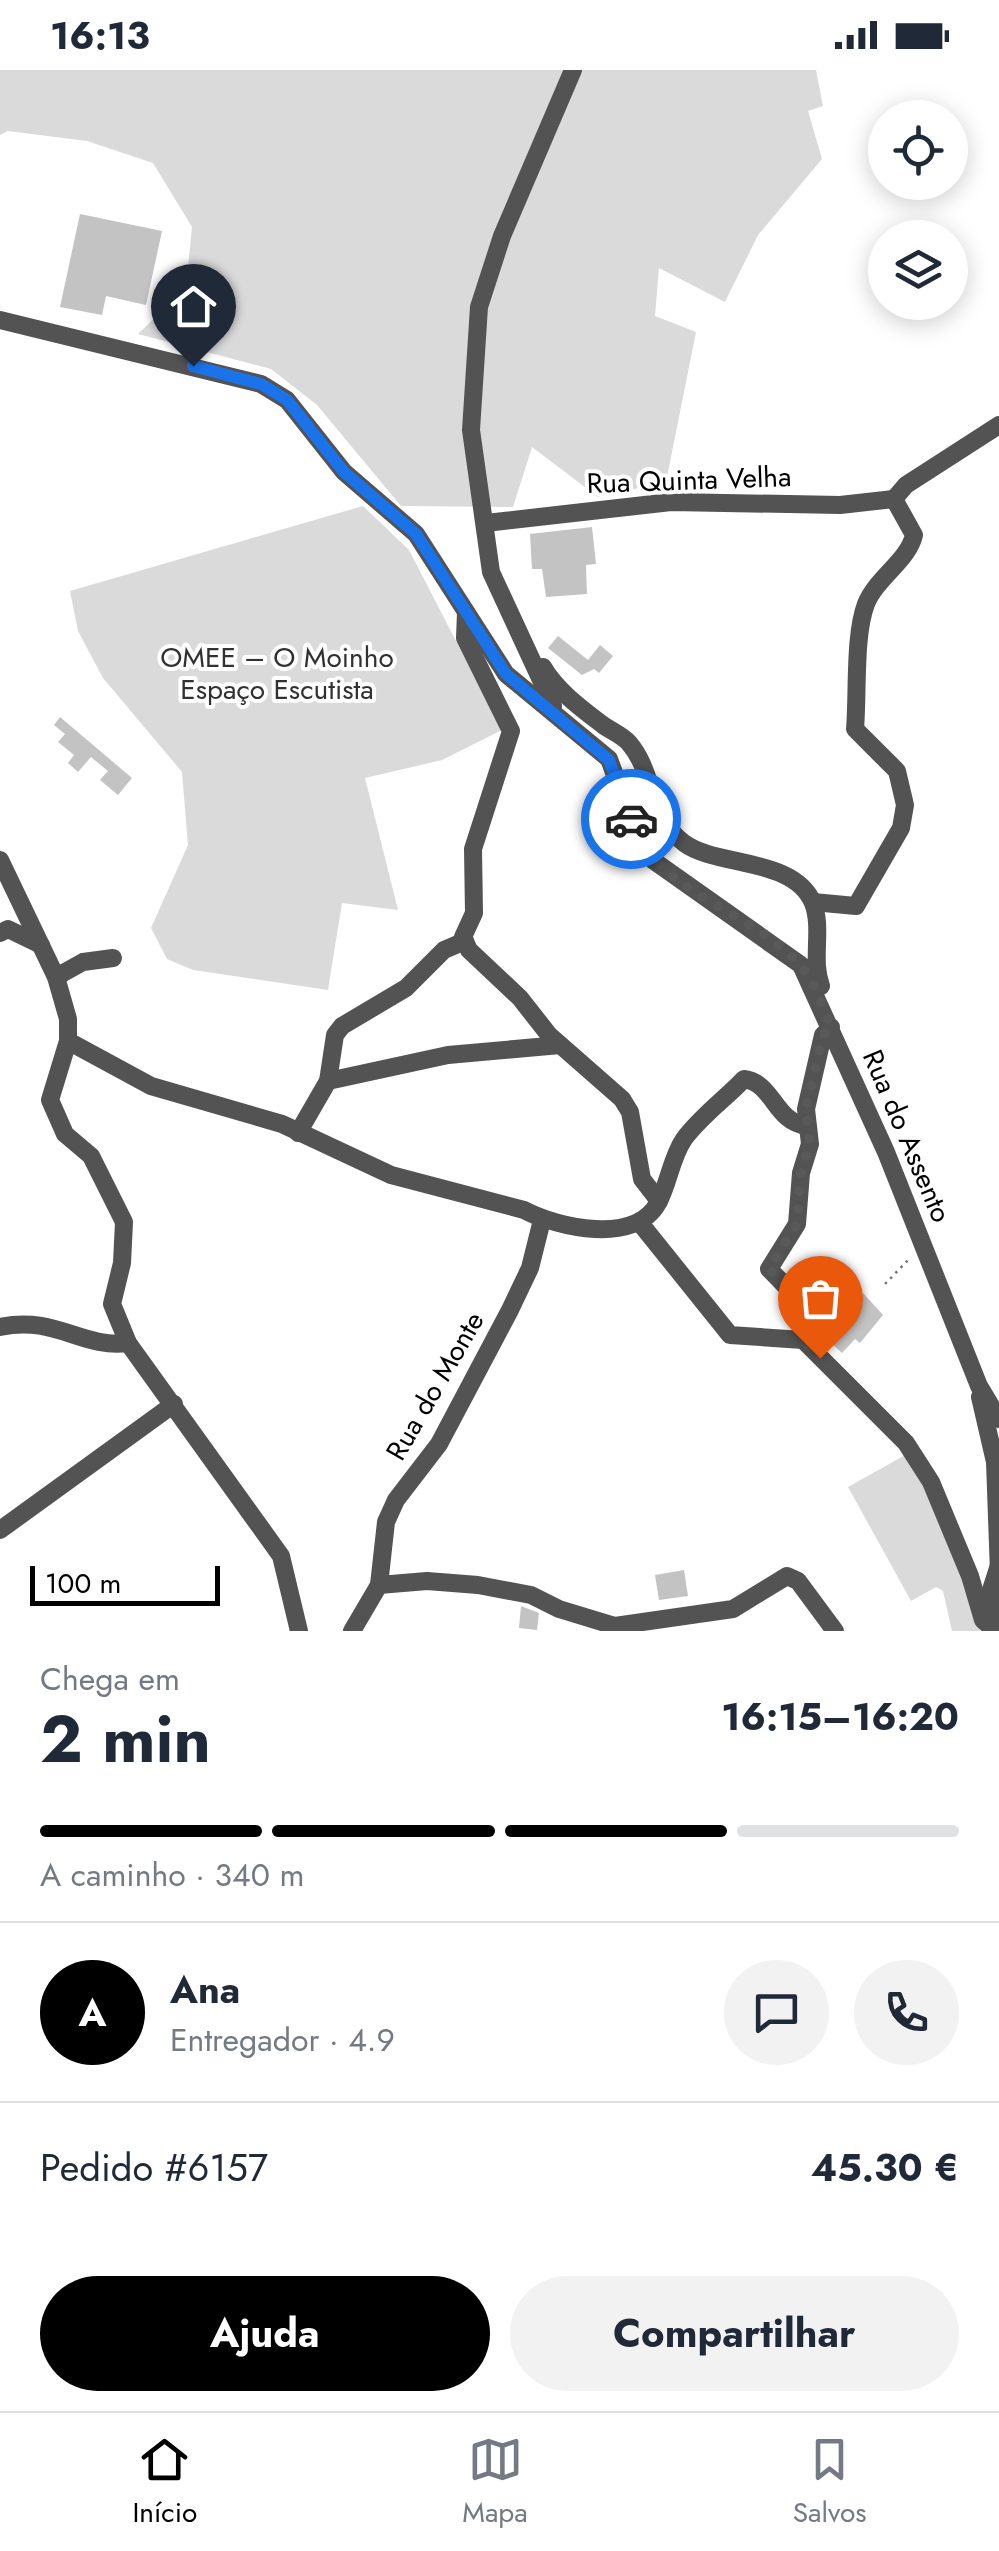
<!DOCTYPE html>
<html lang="pt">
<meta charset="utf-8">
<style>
:root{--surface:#fff;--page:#f2f2f3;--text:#1f2937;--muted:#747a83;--line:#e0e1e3;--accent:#000}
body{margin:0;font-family:Jost,sans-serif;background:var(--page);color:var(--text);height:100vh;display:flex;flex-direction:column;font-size:38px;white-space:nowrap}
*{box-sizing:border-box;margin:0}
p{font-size:32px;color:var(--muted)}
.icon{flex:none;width:55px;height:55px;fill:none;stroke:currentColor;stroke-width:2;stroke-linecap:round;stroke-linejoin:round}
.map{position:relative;height:1561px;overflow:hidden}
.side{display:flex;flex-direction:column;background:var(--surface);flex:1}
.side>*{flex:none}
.buttons{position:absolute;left:868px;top:30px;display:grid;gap:20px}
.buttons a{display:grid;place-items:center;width:100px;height:100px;border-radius:50%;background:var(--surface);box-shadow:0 5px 25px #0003;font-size:50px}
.scale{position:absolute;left:30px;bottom:25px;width:190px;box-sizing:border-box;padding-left:10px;border:5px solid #000;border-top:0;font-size:28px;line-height:35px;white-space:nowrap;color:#000;-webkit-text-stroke:8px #fff;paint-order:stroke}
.pin{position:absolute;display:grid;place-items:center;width:85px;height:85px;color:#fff;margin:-102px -42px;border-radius:50% 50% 50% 0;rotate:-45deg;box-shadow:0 0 10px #0007}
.pin .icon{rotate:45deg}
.courier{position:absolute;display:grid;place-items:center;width:100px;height:100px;margin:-50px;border:8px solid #1a73e8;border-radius:50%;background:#fff;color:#222;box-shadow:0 2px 12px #0007}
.summary em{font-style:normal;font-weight:700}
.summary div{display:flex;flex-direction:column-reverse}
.summary{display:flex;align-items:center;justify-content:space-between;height:170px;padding:0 40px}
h1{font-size:65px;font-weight:700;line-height:75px}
.bar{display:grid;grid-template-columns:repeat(4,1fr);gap:15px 10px;align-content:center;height:120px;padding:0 40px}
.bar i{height:12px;border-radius:8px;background:var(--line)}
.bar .current{background:var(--accent)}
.bar p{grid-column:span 4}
.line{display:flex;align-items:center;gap:25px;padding:0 40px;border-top:2px solid var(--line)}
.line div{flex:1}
.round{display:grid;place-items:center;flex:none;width:105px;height:105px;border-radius:52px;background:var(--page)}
.primary-button{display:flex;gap:20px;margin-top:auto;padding:20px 40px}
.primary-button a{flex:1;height:115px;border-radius:60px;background:var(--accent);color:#fff;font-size:40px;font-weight:700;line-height:115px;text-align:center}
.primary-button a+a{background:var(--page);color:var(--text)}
.status{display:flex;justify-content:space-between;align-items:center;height:70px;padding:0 50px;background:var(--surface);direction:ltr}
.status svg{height:28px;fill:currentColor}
.tabs{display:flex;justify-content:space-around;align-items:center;height:140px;border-top:2px solid var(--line);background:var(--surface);font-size:28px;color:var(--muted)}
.tabs a{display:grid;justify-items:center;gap:5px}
.tabs .current{color:var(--accent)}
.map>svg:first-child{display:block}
.green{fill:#dadada}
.building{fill:#c3c3c3}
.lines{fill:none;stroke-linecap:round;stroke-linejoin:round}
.path{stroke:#757575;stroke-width:2.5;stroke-dasharray:2.5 5;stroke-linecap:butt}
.minor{stroke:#535353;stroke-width:18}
.done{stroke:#595959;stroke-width:10;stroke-dasharray:0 18}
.route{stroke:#1a73e8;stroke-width:12}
.labels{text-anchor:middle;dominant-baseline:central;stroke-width:8;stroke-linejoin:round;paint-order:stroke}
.street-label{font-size:28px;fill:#000;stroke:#fff}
.park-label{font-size:28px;fill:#313131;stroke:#fff}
</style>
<div class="status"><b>16:13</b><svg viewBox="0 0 49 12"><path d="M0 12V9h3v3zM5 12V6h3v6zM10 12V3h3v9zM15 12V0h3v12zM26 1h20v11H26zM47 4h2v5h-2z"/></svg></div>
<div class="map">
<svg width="999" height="1561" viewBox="0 0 999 1561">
<rect width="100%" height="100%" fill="#fff"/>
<g class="green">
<path d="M0,0h816l7,36 -15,5 14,48 -64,76 -33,67 -66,-34 -4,48 41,16 -30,150 -68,15 -66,-50 -19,60 -112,-1 -84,-101 -46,-36 -133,-35 48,-47 6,-60 -39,-64 -66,-22 -79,-10 -8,4z"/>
<path d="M363,436l46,44 93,180 -60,30 -77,18 33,132 -56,-7 -14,87 -135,-20 -26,-11 -16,-31 37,-83 -6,-73 -79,-94 -25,-47 -8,-40z"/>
<path d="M907,1384c32,58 57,112 73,177h-28l-9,-40 -7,-4 -25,14 -63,-114z"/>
</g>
<g class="building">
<path d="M80,144l82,17 -16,74 -40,-9 -4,19 -42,-8z"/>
<path d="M592,457l4,37 -10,1 1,29 -41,3 -4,-28h-10l-2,-35z"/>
<path d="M558,566l30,24 12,-15 13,11 -14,17 -5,-4 -12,6 -34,-27z"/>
<path d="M60,647l72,61 -14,17 -18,-15 8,-9 -17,-14 -13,15 -10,-9 6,-8 -16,-13 7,-8 -11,-9z"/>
<path d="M863,1223l20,22 -23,28 -5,-4 -13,14 -23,-21 20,-30 9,8z"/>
<path d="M684,1500l4,26 -29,4 -4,-25z"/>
<path d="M521,1536l18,7 -2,17 -18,-2z"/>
</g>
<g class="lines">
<path class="path" d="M885,1214l26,-27"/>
<g class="minor">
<path d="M0,250l261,64 26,16 57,72 72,62 90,140 103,85 32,87 13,15 147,104 85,187 93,234 20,33"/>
<path d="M894,429l12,-14 93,-60"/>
<path d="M486,453l185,-21 169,3 54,-6"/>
<path d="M466,542l-1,26 46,93 -38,118 1,64 -11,24 6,13 51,48 29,37 73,64 8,13 12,67 17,22"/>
<path d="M543,597c13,23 39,42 60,58 8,6 19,10 26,18 26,30 20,75 55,100 32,24 110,14 129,60 10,26 -2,56 8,83"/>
<path d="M553,636l-62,-134 -20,-142 8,-123 23,-71 71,-166"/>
<path d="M0,790l56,117 12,42v22l-18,59 15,34 26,22 33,66 -2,41 -10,41 16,39 153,213 18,75"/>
<path d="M813,832l43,4 45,-78 4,-23 -8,-34 -42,-42c3,-35 -1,-94 11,-125 11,-27 42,-43 48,-69l-20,-36"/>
<path d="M0,863l8,-4 33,16"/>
<path d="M56,907l27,-15 30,-4"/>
<path d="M831,957l-8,8 -17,74 4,35 -9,29 -4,51 -28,45 38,39 -4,32 103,103 25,39 39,94 13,44 11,10"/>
<path d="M68,971l83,45 131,38 109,51 133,35c34,18 111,35 134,-7 11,-20 13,-45 26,-64 17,-23 41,-40 60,-60 30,4 30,43 63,47"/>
<path d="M328,1011l120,-26 112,-10"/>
<path d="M298,1063l30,-52 7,-46 7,-9 64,-38 38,-38 21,-9"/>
<path d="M640,1153l90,112 73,5"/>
<path d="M0,1257c55,-12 82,22 128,16"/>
<path d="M980,1327l15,65 4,111"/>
<path d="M0,1460l174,-126"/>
<path d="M379,1515l48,-4 51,4 53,10 28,14 56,17 118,-17 54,-33 11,5 37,50"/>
<path d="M994,1558l-3,-38 8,-25"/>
<path d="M352,1561l27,-46 7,-63 10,-22 43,-56 71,-134 20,-42 12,-48"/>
</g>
</g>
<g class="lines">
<path class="done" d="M631,749c30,79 116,88 168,145 16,17 23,42 32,63l-8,8 -17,74 4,35 -9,29 -4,51 -28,45 37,39 -3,32 17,18"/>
<path class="route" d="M193,296l68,18 26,16 57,72 72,62 90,140 103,86 22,59"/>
</g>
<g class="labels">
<g class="street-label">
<text transform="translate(689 410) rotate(-2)">Rua Quinta Velha</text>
<text transform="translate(907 1066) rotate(67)">Rua do Assento</text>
<text transform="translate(435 1316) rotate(-60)">Rua do Monte</text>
</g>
<g class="park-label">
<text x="277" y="587">OMEE – O Moinho<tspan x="277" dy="32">Espaço Escutista</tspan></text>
</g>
</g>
</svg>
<div class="buttons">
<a><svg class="icon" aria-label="locate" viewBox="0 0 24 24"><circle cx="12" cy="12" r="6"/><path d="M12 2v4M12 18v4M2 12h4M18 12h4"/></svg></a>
<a><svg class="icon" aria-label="layers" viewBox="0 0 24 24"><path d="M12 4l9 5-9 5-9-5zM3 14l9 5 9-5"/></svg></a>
</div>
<div class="scale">100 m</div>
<div class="pin" style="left:820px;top:1288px;background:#ea580c"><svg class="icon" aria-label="bag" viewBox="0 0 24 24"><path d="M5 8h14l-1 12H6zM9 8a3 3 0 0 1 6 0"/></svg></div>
<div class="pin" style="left:193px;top:296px;background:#1f2937"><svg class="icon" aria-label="home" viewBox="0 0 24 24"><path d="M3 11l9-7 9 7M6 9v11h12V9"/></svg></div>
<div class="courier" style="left:631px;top:749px"><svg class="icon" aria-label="car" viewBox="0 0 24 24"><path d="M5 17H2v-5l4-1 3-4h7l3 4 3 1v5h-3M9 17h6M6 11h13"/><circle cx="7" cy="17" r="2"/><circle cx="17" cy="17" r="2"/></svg></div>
</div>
<section class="side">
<div class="summary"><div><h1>2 min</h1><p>Chega em</p></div><em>16:15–16:20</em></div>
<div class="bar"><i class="current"></i><i class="current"></i><i class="current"></i><i></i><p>A caminho · 340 m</p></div>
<div class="line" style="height:180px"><b class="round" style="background:var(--accent);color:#fff">A</b><div><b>Ana</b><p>Entregador · 4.9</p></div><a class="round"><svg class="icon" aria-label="chat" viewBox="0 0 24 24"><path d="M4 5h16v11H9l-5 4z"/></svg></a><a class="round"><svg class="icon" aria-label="phone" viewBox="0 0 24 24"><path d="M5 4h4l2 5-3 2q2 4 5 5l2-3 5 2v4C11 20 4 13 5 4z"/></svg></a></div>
<div class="line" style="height:130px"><div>Pedido #6157</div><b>45.30 €</b></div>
<div class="primary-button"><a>Ajuda</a><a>Compartilhar</a></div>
</section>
<nav class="tabs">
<a class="current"><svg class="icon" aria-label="home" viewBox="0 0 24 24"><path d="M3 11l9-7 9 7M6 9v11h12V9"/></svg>Início</a>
<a><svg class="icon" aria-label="map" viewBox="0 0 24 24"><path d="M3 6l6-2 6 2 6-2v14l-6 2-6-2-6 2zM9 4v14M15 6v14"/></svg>Mapa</a>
<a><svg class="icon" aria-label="saved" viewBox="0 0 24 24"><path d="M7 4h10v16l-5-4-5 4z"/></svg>Salvos</a>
</nav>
